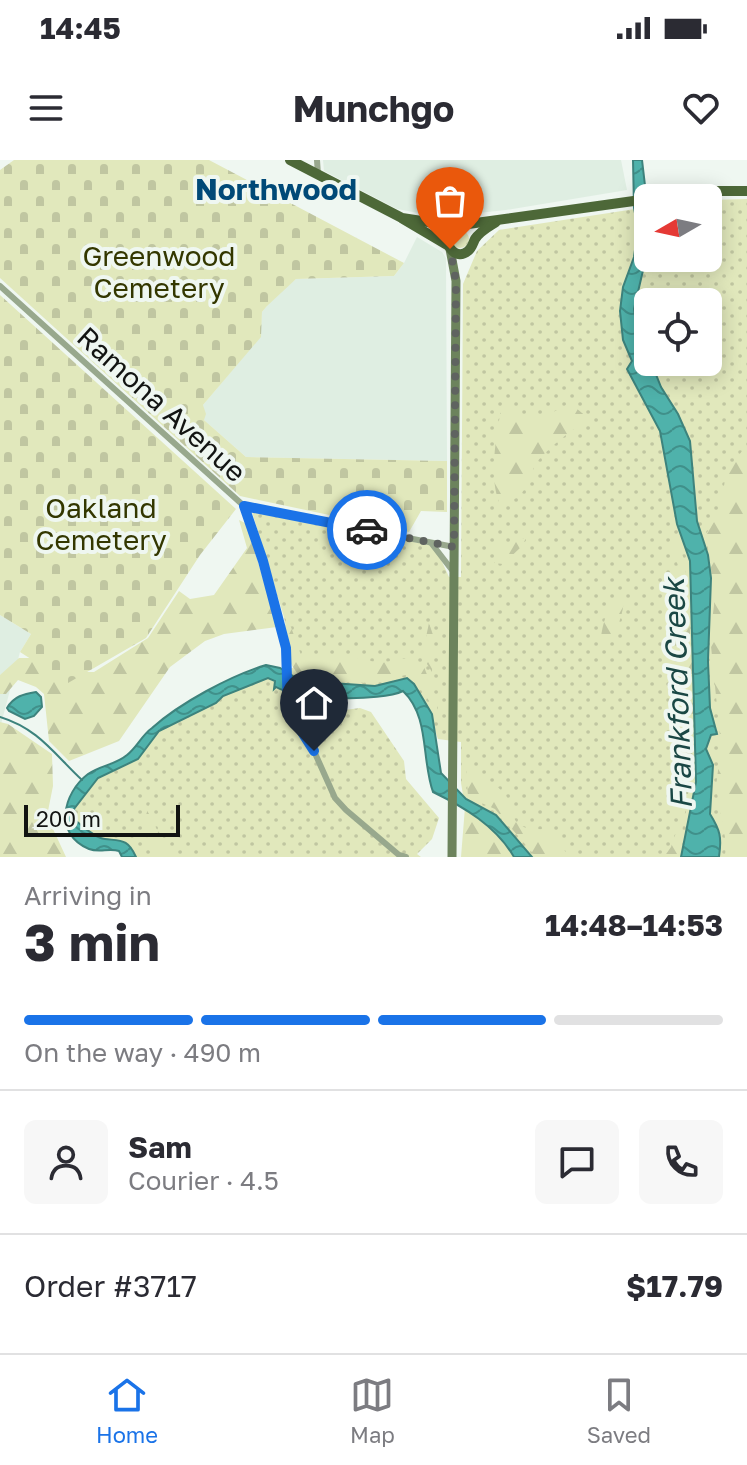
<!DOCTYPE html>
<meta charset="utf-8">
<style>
:root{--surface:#fff;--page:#f7f7f7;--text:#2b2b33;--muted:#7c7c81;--line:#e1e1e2;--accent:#1a73e8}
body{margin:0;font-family:"Golos Text",sans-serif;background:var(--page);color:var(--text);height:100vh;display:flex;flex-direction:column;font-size:30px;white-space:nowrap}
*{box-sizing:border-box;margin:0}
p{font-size:26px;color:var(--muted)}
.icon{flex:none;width:44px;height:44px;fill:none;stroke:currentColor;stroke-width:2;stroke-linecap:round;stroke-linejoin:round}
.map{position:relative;height:697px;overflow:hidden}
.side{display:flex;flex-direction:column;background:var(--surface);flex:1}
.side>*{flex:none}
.needle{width:52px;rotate:261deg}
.tools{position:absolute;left:634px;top:24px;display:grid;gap:16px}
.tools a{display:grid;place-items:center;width:88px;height:88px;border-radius:12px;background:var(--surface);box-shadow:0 4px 20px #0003;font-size:40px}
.scale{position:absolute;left:24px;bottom:20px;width:156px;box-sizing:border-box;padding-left:8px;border:4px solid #121412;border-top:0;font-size:22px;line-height:28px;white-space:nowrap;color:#121412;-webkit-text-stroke:6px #eff7f1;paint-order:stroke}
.pin{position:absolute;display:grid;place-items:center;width:68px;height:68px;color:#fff;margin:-82px -34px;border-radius:50% 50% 50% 0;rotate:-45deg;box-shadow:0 0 8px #0007}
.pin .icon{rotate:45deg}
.courier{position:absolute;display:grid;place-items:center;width:80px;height:80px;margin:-40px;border:6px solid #1a73e8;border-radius:50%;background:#fff;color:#222;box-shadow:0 2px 10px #0007}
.summary em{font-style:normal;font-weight:700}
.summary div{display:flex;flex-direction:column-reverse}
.summary{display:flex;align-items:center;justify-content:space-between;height:136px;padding:0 24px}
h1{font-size:52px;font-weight:700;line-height:60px}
.bar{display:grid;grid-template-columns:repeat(4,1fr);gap:12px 8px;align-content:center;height:96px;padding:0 24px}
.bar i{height:10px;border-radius:6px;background:var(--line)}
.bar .current{background:var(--accent)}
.bar p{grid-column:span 4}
.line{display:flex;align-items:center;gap:20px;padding:0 24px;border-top:2px solid var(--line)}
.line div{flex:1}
.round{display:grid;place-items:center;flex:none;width:84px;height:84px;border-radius:12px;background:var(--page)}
.status{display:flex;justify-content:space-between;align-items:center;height:56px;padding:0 40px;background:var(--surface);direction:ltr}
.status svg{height:22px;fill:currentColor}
header{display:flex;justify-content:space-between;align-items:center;height:104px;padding:0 24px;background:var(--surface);font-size:36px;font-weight:700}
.tabs{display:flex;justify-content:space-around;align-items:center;height:112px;border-top:2px solid var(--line);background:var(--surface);font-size:22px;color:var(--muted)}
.tabs a{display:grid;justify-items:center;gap:4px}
.tabs .current{color:var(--accent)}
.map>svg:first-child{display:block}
.built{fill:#dfeee2}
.grass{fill:url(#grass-dots);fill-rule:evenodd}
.forest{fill:url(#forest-firs)}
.cemetery{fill:url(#cemetery-stones)}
.water{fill:url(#water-waves);stroke:#3d837d;stroke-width:2}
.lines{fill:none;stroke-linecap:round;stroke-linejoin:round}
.stream{stroke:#3d837d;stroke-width:2}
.street{stroke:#98a88d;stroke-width:6}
.secondary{stroke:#6c835c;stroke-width:9}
.primary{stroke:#4d6838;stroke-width:10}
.done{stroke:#5f6360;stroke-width:8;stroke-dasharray:0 14.4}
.route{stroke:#1a73e8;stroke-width:10}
.labels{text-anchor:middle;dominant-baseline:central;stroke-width:8;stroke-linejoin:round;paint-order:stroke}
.park-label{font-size:28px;fill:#333700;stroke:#eff7f1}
.street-label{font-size:28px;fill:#121412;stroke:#eff7f1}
.neighbourhood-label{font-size:30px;font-weight:bold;fill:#004977;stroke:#eff7f1}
.water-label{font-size:30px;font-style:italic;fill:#1a4744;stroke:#eff7f1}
</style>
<div class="status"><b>14:45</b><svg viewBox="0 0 49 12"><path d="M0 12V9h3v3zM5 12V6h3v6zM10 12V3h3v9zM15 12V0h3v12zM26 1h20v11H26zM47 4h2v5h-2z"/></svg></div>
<header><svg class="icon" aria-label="menu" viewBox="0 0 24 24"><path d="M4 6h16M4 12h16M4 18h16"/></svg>Munchgo<svg class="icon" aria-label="heart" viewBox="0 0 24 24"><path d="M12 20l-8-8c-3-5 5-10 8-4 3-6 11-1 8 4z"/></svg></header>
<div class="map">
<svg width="747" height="697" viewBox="0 0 747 697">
<defs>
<pattern id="grass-dots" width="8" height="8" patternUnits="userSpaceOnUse" patternTransform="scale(2)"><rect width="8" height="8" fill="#e1e8bc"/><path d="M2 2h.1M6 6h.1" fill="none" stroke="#c0c6a1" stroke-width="1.8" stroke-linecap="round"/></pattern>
<pattern id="forest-firs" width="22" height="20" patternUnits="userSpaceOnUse" patternTransform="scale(2)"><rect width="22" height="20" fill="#e1e8bc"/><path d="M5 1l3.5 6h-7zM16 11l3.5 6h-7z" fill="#c0c6a1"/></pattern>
<pattern id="cemetery-stones" width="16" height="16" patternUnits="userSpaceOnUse" patternTransform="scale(2)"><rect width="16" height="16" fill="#e1e8bc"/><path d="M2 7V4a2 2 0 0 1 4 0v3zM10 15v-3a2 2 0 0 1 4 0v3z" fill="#c0c6a1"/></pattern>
<pattern id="water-waves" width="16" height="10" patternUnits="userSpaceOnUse" patternTransform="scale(2)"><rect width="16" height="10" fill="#4fb2ab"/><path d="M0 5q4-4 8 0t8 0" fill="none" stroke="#40908a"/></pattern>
</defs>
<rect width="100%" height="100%" fill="#eff7f1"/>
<g class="built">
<path d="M323,0h298l6,30 -121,20 -66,7 -43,-8 -73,-38z"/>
<path d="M417,77l25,15 4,6 1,203 -201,-4 -42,-37 -1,-15 57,-68 2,-25 12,-15 22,-18 98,-3 10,-13z"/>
<path d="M0,455l31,19 -11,18 -20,76z"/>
</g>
<g class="grass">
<path d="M747,39v658h-286l4,-50 -4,-24v-41l-23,-3 -7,-19 -29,-34 -91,18 -12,4 8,16 15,-11 38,-5 11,4 33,49 2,18 33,39 -7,21 -15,15 4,3h-292l-7,-14 -44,-6 -10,-21 9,-27 47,-28 26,-30 117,-62 27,-1 -10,-51 -32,-105 178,33 8,8 11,24h12l2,-293 14,-33 22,-21 149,-23v51h60v-58zM648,142h60v60h-60z"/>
<circle cx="460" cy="79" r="9"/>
</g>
<g class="forest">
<path d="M503,238l22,20 19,-1 26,-14 18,15c-15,12 -31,23 -45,37 -19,18 -8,42 -43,49 -13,-28 -2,-76 3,-106z"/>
<path d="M742,291l5,1v405h-22l1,-14 -10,-56 5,-41 -11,-110 5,-38 -9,-64 14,-22 6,-39z"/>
<path d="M239,360l8,4 30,103 -53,7 -19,7 -35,26 -51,74 -50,20 -20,-20 -5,-47 -8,-7 -18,-7 -12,14h-6v-19l19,-17h26l21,14h28l54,-34 31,-47 11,8 24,-4 33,-47z"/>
<path d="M527,377l-7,11 -17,16 -9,-1 2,-19 8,-3 3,3z"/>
<path d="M675,379l10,22 10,141 -4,73 -13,82h-14l7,-10 8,-23 -1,-127 5,-39 -6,-58 4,-27 -12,-31z"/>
<path d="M625,427c-1,22 -4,38 -17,56l-7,-3c0,-15 10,-43 24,-53z"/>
<path d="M429,463l4,12 -1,37 -10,-16z"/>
<path d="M284,464l7,3 10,28 37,-1 42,9 28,-5 16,9 11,28 4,23 -17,-29 -16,-14 -44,8 -65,-10 -6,-9z"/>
<path d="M0,562l8,2 44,30 1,32 -6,30 19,41h-66z"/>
<path d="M466,605c11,8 27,17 37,27 18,20 -2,39 44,37l23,28h-34l-41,-48 -27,-12z"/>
<path d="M150,643l6,25 21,29h-26l-7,-36z"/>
<path d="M466,654l22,18 19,25h-43z"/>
</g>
<g class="cemetery">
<path d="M14,0h195l195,103 -10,13 -98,3 -29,27 -5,6 -1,25 -58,68 3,9 -2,6 42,37 201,4v51l-26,-1 -12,21 -169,-36 -240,-218v-108z"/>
<path d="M0,135l236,214 -36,46 -54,83 -78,45 -48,-31 11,-18 -31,-19z"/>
</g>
<g class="water">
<path d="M633,0h9l6,51v38l-14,60 7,48 10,5 10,25 17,27 12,27 7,80 11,34 3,23 -3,83 2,47 7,26 -6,1 -5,14 7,16 -3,49c10,16 12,23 9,43h-38l15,-75 -6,-221 -13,-37 -17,-93 -33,-62 5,-8 -9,-21 -3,-29 3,-24 11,-30 4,-28 -4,-21z"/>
<path d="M266,505l14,3 16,10 23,-2 12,7 44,3 32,-8 7,6 18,30 9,59 25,26 30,16 36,42h-18c-18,-31 -50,-50 -81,-65 -12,-34 -3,-75 -30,-101 -22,11 -106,9 -127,-4l-2,2 1,-8 -7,-3 -45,18 -7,7 -57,28 -21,28 -40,19 -24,31 2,12c8,6 19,17 29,18 17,2 23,0 31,18h-14l-3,-6c-10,-3 -20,2 -30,-2 -36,-15 -26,-56 -1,-75 13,-9 27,-9 39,-19 10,-8 15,-20 25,-27 28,-25 78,-52 114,-63z"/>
<path d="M36,532l5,5 1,10 -8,9 -9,3 -16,-8 -2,-3c7,-12 17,-14 29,-16z"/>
</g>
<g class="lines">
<path class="stream" d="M0,557c39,12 54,37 82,63"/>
<g class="street">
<path d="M317,0l1,15"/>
<path d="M0,126l244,220 210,41"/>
<path d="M244,346l19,55 23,87 2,62 26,41 21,47 11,12 53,45 7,2"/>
<path d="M432,384l20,26"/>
</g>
<path class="secondary" d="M450,89l6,32 -4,576"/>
<g class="primary">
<path d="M290,0l112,58 52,8 194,-27"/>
<path d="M652,38l56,-7h39"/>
<path d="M403,59l44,26"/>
<path d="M454,66l-8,9c0,11 10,26 22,16 4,-3 5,-8 7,-12 5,-8 13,-12 21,-17"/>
</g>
</g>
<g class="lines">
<path class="done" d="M367,370l87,17 2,-266 -6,-32"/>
<path class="route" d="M314,591l-26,-41 -2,-62 -23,-87 -19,-55 123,24"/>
</g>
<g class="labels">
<g class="park-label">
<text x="159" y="95">Greenwood<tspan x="159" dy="32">Cemetery</tspan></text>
<text x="101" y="347">Oakland<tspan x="101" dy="32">Cemetery</tspan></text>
</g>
<g class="street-label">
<text transform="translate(162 244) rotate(42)">Ramona Avenue</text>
</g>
<g class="neighbourhood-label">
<text x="276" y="29">Northwood</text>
</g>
<g class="water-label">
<text transform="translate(677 534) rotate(-92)">Frankford Creek</text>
</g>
</g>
</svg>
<div class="tools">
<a><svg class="needle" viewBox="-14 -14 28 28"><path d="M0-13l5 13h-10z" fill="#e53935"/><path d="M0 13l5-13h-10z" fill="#7c7c81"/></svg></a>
<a><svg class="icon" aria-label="locate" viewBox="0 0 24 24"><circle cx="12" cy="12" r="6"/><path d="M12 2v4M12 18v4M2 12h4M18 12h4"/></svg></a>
</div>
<div class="scale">200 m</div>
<div class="pin" style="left:450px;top:89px;background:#ea580c"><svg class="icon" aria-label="bag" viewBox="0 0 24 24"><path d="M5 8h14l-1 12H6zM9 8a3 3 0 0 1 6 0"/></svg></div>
<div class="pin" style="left:314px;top:591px;background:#1f2937"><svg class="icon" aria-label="home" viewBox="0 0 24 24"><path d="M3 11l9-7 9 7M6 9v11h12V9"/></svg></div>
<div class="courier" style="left:367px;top:370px"><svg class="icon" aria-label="car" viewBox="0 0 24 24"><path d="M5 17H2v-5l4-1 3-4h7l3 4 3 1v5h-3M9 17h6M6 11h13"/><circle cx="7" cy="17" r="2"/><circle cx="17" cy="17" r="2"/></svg></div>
</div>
<section class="side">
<div class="summary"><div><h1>3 min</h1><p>Arriving in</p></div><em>14:48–14:53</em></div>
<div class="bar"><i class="current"></i><i class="current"></i><i class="current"></i><i></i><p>On the way · 490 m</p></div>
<div class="line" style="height:144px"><a class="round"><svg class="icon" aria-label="person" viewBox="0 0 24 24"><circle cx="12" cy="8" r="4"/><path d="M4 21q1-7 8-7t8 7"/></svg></a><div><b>Sam</b><p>Courier · 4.5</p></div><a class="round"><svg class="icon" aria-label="chat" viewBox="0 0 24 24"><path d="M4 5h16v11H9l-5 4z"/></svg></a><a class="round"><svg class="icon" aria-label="phone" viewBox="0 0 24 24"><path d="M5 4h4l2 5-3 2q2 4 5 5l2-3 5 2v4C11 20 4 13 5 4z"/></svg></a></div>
<div class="line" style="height:104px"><div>Order #3717</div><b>$17.79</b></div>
</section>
<nav class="tabs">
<a class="current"><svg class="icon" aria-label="home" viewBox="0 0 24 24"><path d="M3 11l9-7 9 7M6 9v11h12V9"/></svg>Home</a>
<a><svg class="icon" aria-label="map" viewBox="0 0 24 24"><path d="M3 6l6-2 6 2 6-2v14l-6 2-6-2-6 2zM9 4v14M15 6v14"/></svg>Map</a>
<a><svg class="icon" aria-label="saved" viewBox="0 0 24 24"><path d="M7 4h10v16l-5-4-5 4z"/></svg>Saved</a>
</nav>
